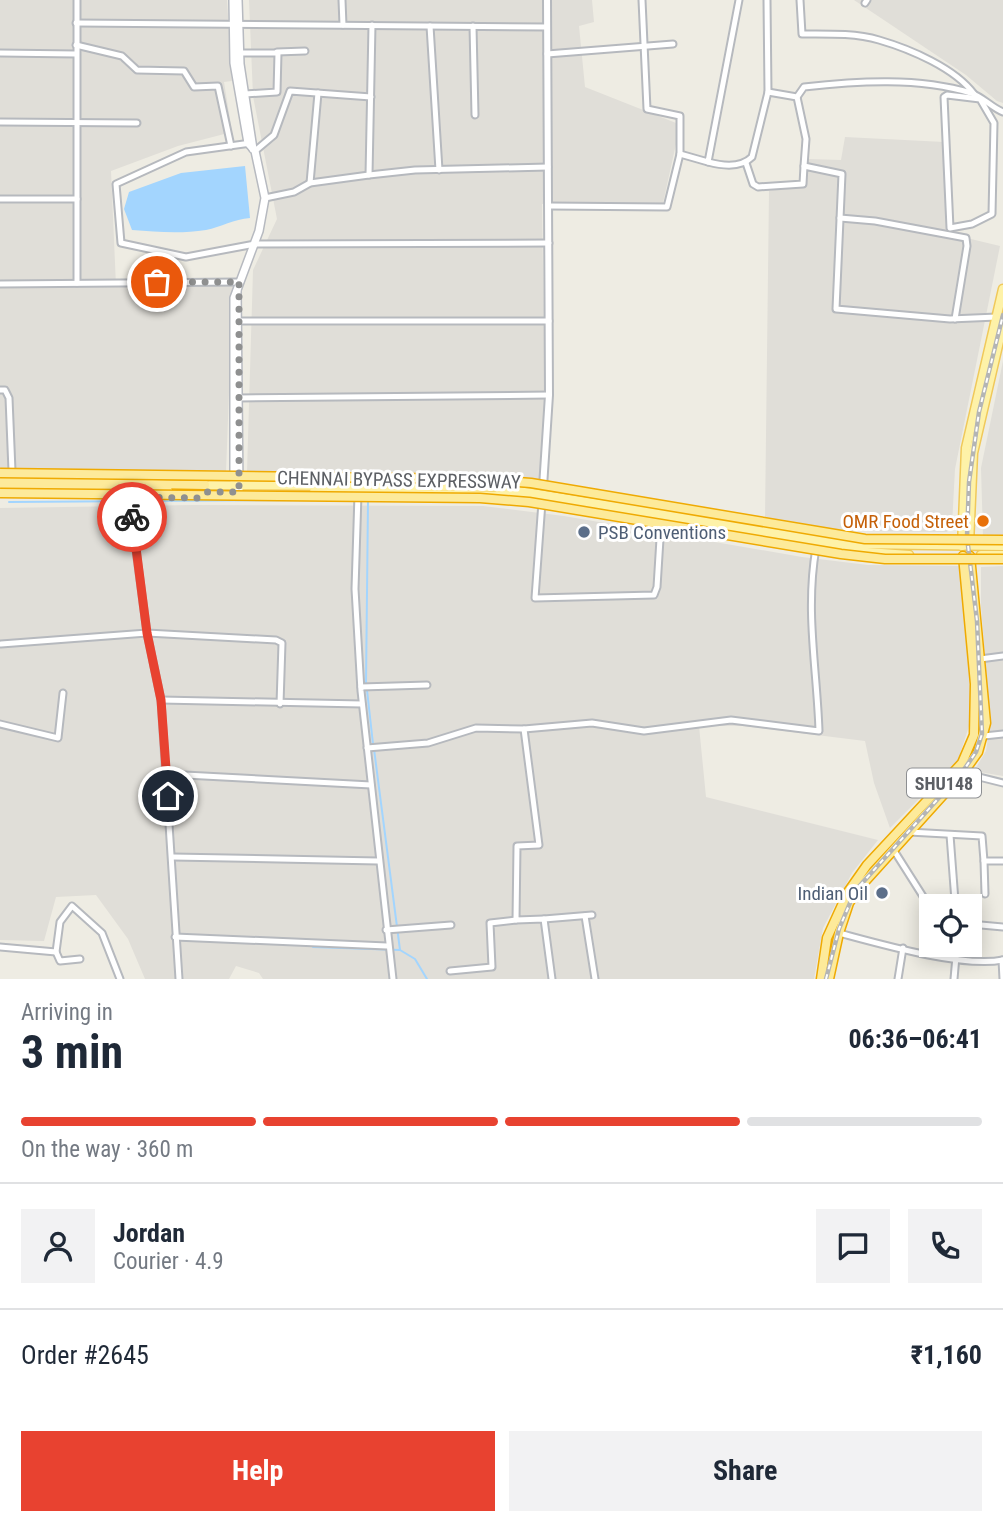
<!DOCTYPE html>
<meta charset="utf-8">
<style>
:root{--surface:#fff;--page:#f2f2f3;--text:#1f2937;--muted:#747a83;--line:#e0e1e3;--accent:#e84230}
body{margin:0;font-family:"Roboto Condensed",sans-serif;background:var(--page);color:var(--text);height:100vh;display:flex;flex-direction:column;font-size:26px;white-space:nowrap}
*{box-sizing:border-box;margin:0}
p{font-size:23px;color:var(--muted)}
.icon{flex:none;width:38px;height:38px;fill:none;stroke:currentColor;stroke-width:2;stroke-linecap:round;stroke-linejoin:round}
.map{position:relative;height:979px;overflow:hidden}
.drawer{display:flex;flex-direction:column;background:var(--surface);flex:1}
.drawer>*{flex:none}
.controls{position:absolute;left:919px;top:894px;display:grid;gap:14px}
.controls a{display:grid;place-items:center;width:63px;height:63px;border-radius:0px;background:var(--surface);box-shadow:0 4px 18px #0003;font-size:35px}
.pin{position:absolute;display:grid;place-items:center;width:60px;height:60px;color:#fff;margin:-30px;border:4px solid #fff;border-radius:50%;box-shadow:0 2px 7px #0007}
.courier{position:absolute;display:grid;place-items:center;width:70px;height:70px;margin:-35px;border:5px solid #e84230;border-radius:50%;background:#fff;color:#222;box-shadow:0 2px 9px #0007}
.overview em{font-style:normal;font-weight:700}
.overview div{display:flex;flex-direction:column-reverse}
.overview{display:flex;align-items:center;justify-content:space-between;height:119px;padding:0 21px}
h1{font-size:46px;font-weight:700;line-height:52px}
.bar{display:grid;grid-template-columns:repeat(4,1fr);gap:10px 7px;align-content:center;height:84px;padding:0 21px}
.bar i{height:9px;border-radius:5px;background:var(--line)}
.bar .selected{background:var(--accent)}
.bar p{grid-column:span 4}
.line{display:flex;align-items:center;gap:18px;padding:0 21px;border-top:2px solid var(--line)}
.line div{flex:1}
.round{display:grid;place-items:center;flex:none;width:74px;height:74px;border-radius:0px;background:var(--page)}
.button{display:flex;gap:14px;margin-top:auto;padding:14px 21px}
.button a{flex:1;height:80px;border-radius:0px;background:var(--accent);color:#fff;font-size:28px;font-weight:700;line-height:80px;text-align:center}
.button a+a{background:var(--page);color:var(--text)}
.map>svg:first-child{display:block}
.industrial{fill:#e0ded8}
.water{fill:#a3d5fe}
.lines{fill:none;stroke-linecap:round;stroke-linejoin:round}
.stream{stroke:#a3d5fe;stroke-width:2}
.minor-casing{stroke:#b6b9be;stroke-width:9}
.tertiary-casing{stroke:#b6b9be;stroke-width:10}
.secondary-casing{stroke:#b7bac0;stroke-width:10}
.primary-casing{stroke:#f0c95a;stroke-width:11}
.trunk-casing{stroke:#efaa02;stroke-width:11}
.minor{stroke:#fff;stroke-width:5}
.tertiary{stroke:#fff;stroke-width:6}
.secondary{stroke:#fff;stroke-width:7}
.primary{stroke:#fef2a8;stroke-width:8}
.trunk{stroke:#fdea9a;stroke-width:8}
.rail-casing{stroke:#b4b5b5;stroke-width:4.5}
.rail{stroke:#fff;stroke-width:2;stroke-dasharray:5;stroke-linecap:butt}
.trunk-bridge-casing{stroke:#efaa02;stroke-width:11;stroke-linecap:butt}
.trunk-bridge{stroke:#fdea9a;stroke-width:8}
.done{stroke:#8f9090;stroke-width:7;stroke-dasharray:0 12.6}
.route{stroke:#e84230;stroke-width:9}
.food-dot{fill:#e8710a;stroke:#fff;stroke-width:2.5}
.service-dot{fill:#5c6f8a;stroke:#fff;stroke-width:2.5}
.labels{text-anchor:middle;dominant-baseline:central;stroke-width:6;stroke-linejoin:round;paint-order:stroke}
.shield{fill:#fff;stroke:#8d8f92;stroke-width:2}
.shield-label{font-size:18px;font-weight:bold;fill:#5c5f64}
.street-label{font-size:19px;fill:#5c5f64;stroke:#fff}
.food-label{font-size:19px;fill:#c56008;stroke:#fff;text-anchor:end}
.service-label{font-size:19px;fill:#4e5e75;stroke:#fff;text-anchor:start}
</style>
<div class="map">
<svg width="1003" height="979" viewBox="0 0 1003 979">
<rect width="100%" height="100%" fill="#eeece3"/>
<g class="industrial">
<path d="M0,0h227l5,81 -8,1 8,50 -54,14 -67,25 5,115h117l-7,186 -226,-3z"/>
<path d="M249,0h343l2,22 -15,4 6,61 91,36v21l-13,59 -121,1 3,196 -4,80 -75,-6 -219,-2 6,-202 24,-51 -24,-123z"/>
<path d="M854,0h149v103l-6,-2 -31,-26z"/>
<path d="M845,137l99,5 2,91 54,13 -45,223 -3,56 -5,7 -113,-1 -69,-13 4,-327 35,-7 4,-25 33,1z"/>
<path d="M1003,361v174l-20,1 -2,-68z"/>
<path d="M193,505l290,1 81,10 238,41 66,8 91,1 11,99 1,55 -13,40 -68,68 -16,-45 -9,-42 -122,-15h-44l7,71 172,43 -26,33 -29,55 -9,51h-551l-4,-6 -23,-7 -7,13h-84l-17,-40 -32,-44 -40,2 -12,44 -44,-1v-432z"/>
<path d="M1003,566v210l-29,-5 12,-20 4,-28 -9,-117v-39z"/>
</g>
<path class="water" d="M245,166l5,52c-16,1 -29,9 -44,12 -25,4 -49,2 -74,0l-8,-21 5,-17 52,-19z"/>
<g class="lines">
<g class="stream">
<path d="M9,502l298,-2"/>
<path d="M366,685l2,-184"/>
<path d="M367,690l6,54"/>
<path d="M374,749l26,201"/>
<path d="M313,947l87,3 15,9 12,20"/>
</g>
<defs>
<g id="minor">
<path d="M77,0v283"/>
<path d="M342,0l1,25"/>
<path d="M800,0l2,34c25,0 53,-1 77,6 31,9 76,28 95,54"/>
<path d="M865,3l2,-3"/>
<path d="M76,23l471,4"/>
<path d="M430,26l9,144"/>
<path d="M473,26l2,89"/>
<path d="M76,45l46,11 15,14 47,1 10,16 24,-1 13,60"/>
<path d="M277,52l28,-1"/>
<path d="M0,53l76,1"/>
<path d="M239,53h39l-1,39 -32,2"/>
<path d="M547,54l126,-10"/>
<path d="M768,92l29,5 7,-10c53,-6 115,-10 167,6 12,4 20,14 32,19"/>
<path d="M947,95l33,4 14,24 -2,91 -20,10 -22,4 -6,-131z"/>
<path d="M797,97l9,42 -2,27"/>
<path d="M0,122l137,1"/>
<path d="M251,143l-65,9 -70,32 5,59 65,14 69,-13 294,-1"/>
<path d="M255,151l19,-16 16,-44 81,6"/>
<path d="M680,154l28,8 31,-162"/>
<path d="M708,162c15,4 33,6 44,-5l16,-65 -1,-92"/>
<path d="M746,163l7,21 5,3 45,-3 1,-18 38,8 -6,135 114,10 47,-2"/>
<path d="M369,175l3,-150"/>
<path d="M310,183l8,-90"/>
<path d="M265,198l29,-6 16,-9 59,-8 46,-5 133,-3"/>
<path d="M0,199h77"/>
<path d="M549,206l118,1 13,-53v-38l-33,-7 -5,-109"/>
<path d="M840,218l35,3 91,17 1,8 -12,73"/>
<path d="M0,284l240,-2"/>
<path d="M239,321h310"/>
<path d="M0,390h5l4,8 3,73"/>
<path d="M239,398l310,-3"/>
<path d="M358,494l-3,95 6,102 32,288"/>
<path d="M129,497l18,136 14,67 18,279"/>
<path d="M542,502l-7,96 119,-3 3,-8 4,-64"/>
<path d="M1,644l146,-11 129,7 6,3 -2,61"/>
<path d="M980,659l23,-3"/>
<path d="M361,687l66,-2"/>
<path d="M161,700l201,4"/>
<path d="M0,724l58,14 5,-45"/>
<path d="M524,729l15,116 -22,1 -1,74 28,-1 8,60"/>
<path d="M984,736l19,-2"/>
<path d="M367,748l61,-5 48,-15 48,1 68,-6 52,8 87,-11 88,11c-2,-62 -14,-120 -3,-183"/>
<path d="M963,773l40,10"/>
<path d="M166,774l205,11"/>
<path d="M909,832l73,4 2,25h19"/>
<path d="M950,835l5,66"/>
<path d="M893,849l38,60"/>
<path d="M173,857l205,4"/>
<path d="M984,861l1,33"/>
<path d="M585,916l10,63"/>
<path d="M544,919l48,-4"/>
<path d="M970,924l33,3"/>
<path d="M386,930l65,-5"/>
<path d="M839,933c41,11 124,35 164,27"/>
<path d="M175,937l212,9"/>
<path d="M0,947l56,5 4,-30 12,-16 30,27 18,46"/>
<path d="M56,952l4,9 20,-2"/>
<path d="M1002,960l1,19"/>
<path d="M450,971l42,-4 -2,-44 26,-3"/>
<path d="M898,979l5,-31"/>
<path d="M954,979l3,-34"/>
</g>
<path id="tertiary" d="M543,487l6,-92 -2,-395"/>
<g id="secondary">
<path d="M233,0l1,63 14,80 7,8 10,47 -6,33 -25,67v194"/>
<path d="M238,0l2,64 13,85"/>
<path d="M237,291l2,201"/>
</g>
<g id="primary">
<path d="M202,481l3,4 289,2 361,57 148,2"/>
<path d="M314,492l200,4 339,55 56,4"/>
<path d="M969,544l4,-91 30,-129"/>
<path d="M962,546l4,-98 37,-159"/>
<path d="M981,555h22"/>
</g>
<g id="trunk">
<path d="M0,481l205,4"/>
<path d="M0,487l168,4"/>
<path d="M821,979l6,-41 21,-46 19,-27 95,-102 12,-28 1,-51 -12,-128"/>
<path d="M829,979l10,-46 10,-30 10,-15 104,-115 15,-21 8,-29 -16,-167"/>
</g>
</defs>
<use href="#minor" class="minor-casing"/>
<use href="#tertiary" class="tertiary-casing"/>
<use href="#secondary" class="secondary-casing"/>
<use href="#primary" class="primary-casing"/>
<use href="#trunk" class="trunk-casing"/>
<use href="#minor" class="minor"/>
<use href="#tertiary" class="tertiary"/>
<use href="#secondary" class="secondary"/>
<use href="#primary" class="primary"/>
<use href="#trunk" class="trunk"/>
<defs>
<path id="rail" d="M826,979l13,-50 16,-38 108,-120 13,-19 6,-18 -5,-113 -10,-84 2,-55 10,-70 24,-97"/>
</defs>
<use href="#rail" class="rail-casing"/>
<use href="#rail" class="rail"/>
<defs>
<g id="trunk-bridge">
<path d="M0,473l480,6 51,4 334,56 138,1"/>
<path d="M0,493l480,5 49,4 312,52 44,5h118"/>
</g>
</defs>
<use href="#trunk-bridge" class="trunk-bridge-casing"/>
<use href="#trunk-bridge" class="trunk-bridge"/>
</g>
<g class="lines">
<path class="done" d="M132,517l-3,-20 68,1 8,-6h34v-196l-2,-6 3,-8h-83"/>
<path class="route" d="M132,517l15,116 14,67 7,96"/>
</g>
<circle class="food-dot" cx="983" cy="521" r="7"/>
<g class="service-dot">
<circle cx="584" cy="532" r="7"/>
<circle cx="882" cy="893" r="7"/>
</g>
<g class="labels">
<rect class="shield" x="907" y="768.5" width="74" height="29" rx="5"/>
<g class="shield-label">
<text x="944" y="783">SHU148</text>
</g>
<g class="street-label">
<text transform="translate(399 480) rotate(1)">CHENNAI BYPASS EXPRESSWAY</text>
</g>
<g class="food-label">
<text x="969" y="521">OMR Food Street</text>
</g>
<g class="service-label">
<text x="598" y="532">PSB Conventions</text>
<text x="868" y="893" text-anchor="end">Indian Oil</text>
</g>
</g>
</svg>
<div class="controls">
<a><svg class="icon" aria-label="locate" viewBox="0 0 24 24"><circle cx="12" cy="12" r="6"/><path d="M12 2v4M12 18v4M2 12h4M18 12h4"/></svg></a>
</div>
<div class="pin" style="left:157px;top:282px;background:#ea580c"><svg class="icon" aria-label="bag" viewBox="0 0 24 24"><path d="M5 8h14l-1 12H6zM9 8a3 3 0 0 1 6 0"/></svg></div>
<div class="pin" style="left:168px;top:796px;background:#1f2937"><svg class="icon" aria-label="home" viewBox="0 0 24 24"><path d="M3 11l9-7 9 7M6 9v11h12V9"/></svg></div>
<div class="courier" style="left:132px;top:517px"><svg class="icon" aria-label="bike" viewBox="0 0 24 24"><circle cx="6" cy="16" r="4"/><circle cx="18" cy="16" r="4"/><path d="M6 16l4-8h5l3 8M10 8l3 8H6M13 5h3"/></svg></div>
</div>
<section class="drawer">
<div class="overview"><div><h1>3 min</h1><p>Arriving in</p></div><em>06:36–06:41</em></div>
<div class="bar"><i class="selected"></i><i class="selected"></i><i class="selected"></i><i></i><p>On the way · 360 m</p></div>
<div class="line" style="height:126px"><a class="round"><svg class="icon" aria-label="person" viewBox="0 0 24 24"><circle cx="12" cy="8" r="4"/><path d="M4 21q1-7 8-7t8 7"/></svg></a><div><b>Jordan</b><p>Courier · 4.9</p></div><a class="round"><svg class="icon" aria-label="chat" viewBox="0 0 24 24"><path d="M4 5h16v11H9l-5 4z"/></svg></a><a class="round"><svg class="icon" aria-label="phone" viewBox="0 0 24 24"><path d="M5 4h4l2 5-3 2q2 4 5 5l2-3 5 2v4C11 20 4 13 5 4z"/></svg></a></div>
<div class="line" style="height:91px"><div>Order #2645</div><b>₹1,160</b></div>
<div class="button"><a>Help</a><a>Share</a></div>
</section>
